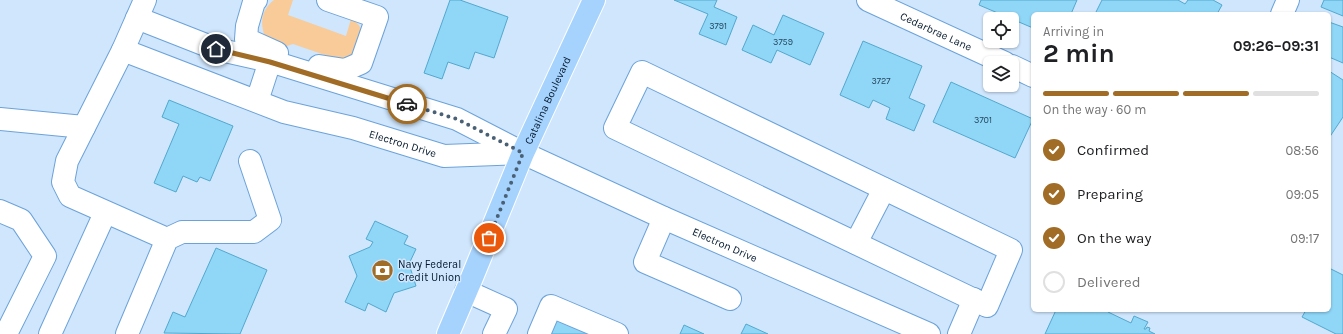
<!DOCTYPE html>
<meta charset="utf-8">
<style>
:root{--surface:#fff;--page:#f2f2f2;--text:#202124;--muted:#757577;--line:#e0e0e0;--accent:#a16c25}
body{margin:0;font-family:Karla,sans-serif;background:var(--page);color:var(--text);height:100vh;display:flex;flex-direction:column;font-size:15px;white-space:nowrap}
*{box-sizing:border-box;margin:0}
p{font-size:13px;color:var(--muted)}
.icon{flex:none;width:22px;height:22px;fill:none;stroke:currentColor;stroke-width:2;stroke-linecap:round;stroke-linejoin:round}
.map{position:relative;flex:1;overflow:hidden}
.side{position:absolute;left:1031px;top:12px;width:300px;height:300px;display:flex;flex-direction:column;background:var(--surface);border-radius:6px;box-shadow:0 1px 3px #0004}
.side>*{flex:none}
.tools{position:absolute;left:983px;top:12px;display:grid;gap:8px}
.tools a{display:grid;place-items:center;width:36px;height:36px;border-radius:6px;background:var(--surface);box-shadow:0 1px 3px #0004;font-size:20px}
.pin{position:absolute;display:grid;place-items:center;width:34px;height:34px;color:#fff;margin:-17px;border:2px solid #fff;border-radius:50%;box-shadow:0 1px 4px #0007}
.courier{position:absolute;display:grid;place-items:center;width:40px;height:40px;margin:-20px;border:3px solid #a16c25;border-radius:50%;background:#fff;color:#222;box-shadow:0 1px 5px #0007}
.headline em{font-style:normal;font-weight:700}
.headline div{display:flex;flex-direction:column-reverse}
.headline{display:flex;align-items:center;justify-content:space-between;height:68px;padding:0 12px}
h1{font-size:26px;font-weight:700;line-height:30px}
.bar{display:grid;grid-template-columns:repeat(4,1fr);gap:6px 4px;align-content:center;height:48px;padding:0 12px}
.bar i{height:5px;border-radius:3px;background:var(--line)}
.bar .active{background:var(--accent)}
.bar p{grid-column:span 4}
ol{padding:0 12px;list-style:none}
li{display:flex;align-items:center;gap:12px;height:44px}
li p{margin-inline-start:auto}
li .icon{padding:4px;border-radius:50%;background:var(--accent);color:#fff;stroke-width:4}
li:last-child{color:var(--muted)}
li i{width:22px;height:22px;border:2px solid var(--line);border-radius:50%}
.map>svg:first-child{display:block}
.green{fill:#f9cb98}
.building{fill:#90d6f7;stroke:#52a8ce}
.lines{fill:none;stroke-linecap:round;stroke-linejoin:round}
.minor-casing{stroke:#6ca2d9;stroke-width:24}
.major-casing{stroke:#fff;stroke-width:24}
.minor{stroke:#fff;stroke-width:22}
.major{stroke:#a6d3fe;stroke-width:22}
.done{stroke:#4a6075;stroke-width:4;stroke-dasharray:0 7.2}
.route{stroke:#a16c25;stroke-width:5}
.labels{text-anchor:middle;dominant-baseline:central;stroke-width:3;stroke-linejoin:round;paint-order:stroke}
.number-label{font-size:9px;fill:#26485f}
.street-label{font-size:11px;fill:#03182c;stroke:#cfe6fd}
.poi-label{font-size:11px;fill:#03182c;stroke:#cfe6fd;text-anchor:start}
</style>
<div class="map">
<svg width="1343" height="334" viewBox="0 0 1343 334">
<rect width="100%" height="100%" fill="#cfe6fd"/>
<path class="green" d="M274,0h19l-5,15 58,21 5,-17c12,6 12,15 12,27l-18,16 -52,-18 -9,3 -18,-7c-6,-16 -6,-29 8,-40z"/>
<g class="building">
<path d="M450,0h10l48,17 -14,41 -19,-6 -6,17 -21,-7 -6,17 -18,-6z"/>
<path d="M674,0h43l-3,7 23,10 -11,28 -27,-11 9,-20z"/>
<path d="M981,0h96l-6,14h-38v14l-54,-23z"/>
<path d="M1102,0h76l7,4 3,-4h25l9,5 -5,9h-122z"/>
<path d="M1324,0h19v16l-22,-9z"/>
<path d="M783,15l41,18 -14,32 -33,-15 -6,13 -29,-13 11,-25 21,10z"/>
<path d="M1329,22l14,5v36l-14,-6z"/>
<path d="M863,41l59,25 -13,32 16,7 -11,26 -28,-12 4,-11 -17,-8 -4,8 -29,-13z"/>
<path d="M1329,71l14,9v37l-14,21z"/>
<path d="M951,82l82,37 -18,39 -82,-36z"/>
<path d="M169,100l64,26 -23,55 -10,-4 -3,5 -14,-6 -7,16 -22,-9 25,-59 -17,-7z"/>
<path d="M375,221l33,15 -4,8 12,5 -7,15 7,22 -22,7 -8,19 -18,-9 -3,8 -20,-9 12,-26 -8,-20 21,-9 3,-5 -7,-3z"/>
<path d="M216,248l51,22 -27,64 -76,-1 9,-21 12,5z"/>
<path d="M1329,268l14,7v59h-7l-34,-17 4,-7h23z"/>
<path d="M1056,310h53l-1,2 23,11 3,-7 14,6 -4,7h2l1,-2 3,1 -1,3 6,3h-110z"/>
<path d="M557,316l40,18h-48z"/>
<path d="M746,324l22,10h-27z"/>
<path d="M684,325l20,9h-24z"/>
</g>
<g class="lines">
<defs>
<g id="minor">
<path d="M256,0l-2,2 -7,24 -1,13 31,14"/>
<path id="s1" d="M868,0l137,63"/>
<path d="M1282,14l6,-14"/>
<path id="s2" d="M137,18l79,31 54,12 187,58 66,34 141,65 265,116"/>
<path d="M123,50l22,-50"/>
<path d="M319,66l26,4 16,-7 16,-46 -49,-17"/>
<path d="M1012,66l21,10"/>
<path d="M642,72l369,178 -24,56 -372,-178z"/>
<path d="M257,101l13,-40 6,-8"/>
<path d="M0,119l84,8"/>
<path d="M0,211l21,9 24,36 -39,78"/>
<path d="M664,218l-19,44 85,37"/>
<path id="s3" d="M167,239l-97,-43 -7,-14 4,-21 56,-111 161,62 69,16 91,28 78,-3"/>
<path d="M856,243l28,-54"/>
<path d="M466,291l40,18 -12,25"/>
<path d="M50,334l55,-121"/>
<path d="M127,334l40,-95 15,-7h72l16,-12 -20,-59"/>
<path d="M539,334l12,-28 66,28"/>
<path d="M959,334l15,-35"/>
</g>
<g id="major">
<path id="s4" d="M448,334l23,-54 52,-127 71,-153"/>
</g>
</defs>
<use href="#minor" class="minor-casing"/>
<use href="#major" class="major-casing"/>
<use href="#minor" class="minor"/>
<use href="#major" class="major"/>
</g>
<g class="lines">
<path class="done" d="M407,104l50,15 66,34 -34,85"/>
<path class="route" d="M216,49l54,13 137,42"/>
</g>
<defs>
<symbol id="bank-disc" viewBox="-11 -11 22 22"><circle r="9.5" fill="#a16c25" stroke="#cfe6fd"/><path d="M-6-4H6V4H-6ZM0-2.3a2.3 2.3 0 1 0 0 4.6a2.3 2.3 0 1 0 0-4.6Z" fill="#fff"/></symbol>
</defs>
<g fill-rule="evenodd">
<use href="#bank-disc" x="370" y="258" width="25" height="25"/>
</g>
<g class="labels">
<g class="number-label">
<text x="718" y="26">3791</text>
<text x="783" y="42">3759</text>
<text x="881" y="81">3727</text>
<text x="983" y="120">3701</text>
</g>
<g class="street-label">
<text stroke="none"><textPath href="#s1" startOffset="75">Cedarbrae Lane</textPath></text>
<text stroke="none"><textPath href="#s4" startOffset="254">Catalina Boulevard</textPath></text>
<text stroke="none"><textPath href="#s3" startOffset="563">Electron Drive</textPath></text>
<text stroke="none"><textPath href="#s2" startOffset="632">Electron Drive</textPath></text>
</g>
<g class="poi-label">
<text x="398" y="264">Navy Federal<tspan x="398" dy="13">Credit Union</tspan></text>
</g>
</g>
</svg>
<div class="tools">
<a><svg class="icon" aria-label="locate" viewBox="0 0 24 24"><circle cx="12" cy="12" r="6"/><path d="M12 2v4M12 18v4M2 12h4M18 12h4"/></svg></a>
<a><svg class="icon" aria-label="layers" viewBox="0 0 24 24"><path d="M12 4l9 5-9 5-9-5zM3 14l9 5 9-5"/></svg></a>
</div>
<div class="pin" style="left:489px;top:238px;background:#ea580c"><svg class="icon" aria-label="bag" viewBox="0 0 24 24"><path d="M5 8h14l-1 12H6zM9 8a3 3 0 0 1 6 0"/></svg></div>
<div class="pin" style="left:216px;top:49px;background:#1f2937"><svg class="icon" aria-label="home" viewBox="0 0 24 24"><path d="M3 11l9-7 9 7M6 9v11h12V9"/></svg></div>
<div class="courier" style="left:407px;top:104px"><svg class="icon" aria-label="car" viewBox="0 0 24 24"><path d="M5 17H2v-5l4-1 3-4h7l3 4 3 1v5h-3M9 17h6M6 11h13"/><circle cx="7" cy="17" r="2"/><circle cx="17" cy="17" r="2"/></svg></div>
<section class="side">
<div class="headline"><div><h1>2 min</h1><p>Arriving in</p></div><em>09:26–09:31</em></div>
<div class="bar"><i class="active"></i><i class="active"></i><i class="active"></i><i></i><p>On the way · 60 m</p></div>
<ol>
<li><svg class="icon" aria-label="check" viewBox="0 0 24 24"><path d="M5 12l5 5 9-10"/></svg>Confirmed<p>08:56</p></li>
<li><svg class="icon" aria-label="check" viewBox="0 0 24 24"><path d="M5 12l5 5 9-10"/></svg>Preparing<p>09:05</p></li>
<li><svg class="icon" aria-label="check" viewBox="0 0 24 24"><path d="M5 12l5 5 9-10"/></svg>On the way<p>09:17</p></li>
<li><i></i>Delivered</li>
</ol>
</section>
</div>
